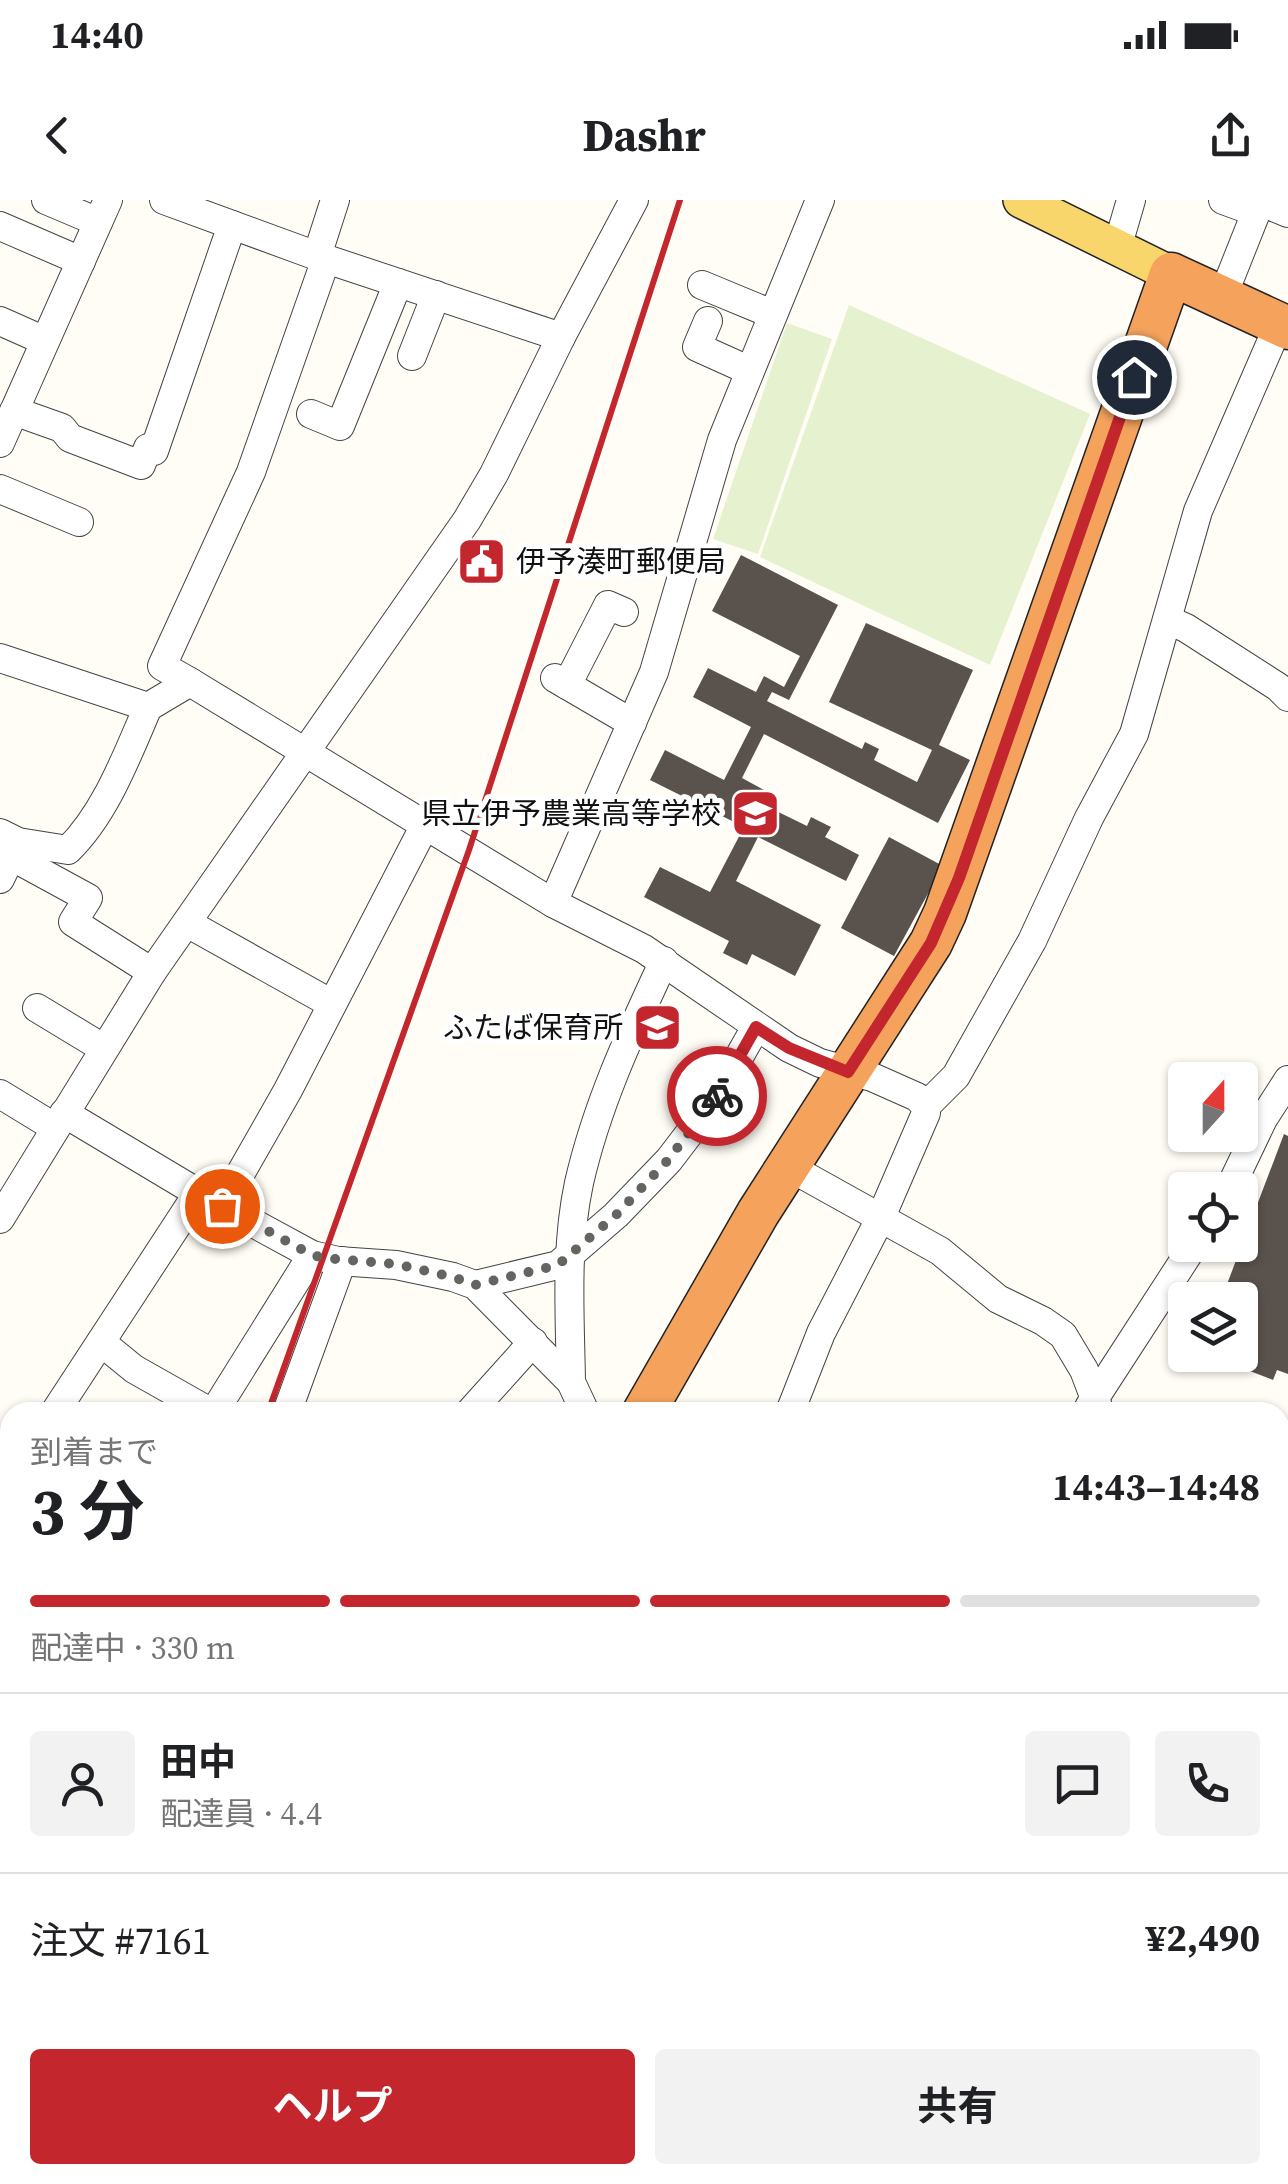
<!DOCTYPE html>
<html lang="ja">
<meta charset="utf-8">
<style>
:root{--surface:#fff;--page:#f2f2f2;--text:#202124;--muted:#757577;--line:#e0e0e0;--accent:#c4262e}
body{margin:0;font-family:"Source Serif 4","Noto Sans JP",serif;background:var(--page);color:var(--text);height:100vh;display:flex;flex-direction:column;font-size:38px;white-space:nowrap}
*{box-sizing:border-box;margin:0}
p{font-size:32px;color:var(--muted)}
.icon{flex:none;width:55px;height:55px;fill:none;stroke:currentColor;stroke-width:2;stroke-linecap:round;stroke-linejoin:round}
.map{position:relative;flex:1;overflow:hidden}
.sheet{position:absolute;left:0px;top:1202px;width:1290px;height:782px;display:flex;flex-direction:column;background:var(--surface);border-radius:30px 30px 0 0;box-shadow:0 2px 8px #0004}
.sheet>*{flex:none}
.needle{width:65px;rotate:21deg}
.tools{position:absolute;left:1168px;top:862px;display:grid;gap:20px}
.tools a{display:grid;place-items:center;width:90px;height:90px;border-radius:10px;background:var(--surface);box-shadow:0 2px 8px #0004;font-size:50px}
.pin{position:absolute;display:grid;place-items:center;width:85px;height:85px;color:#fff;margin:-42px;border:5px solid #fff;border-radius:50%;box-shadow:0 2px 10px #0007}
.courier{position:absolute;display:grid;place-items:center;width:100px;height:100px;margin:-50px;border:8px solid #c4262e;border-radius:50%;background:#fff;color:#222;box-shadow:0 2px 12px #0007}
.overview em{font-style:normal;font-weight:700}
.overview div{display:flex;flex-direction:column-reverse}
.overview{display:flex;align-items:center;justify-content:space-between;height:170px;padding:0 30px}
h1{font-size:65px;font-weight:700;line-height:75px}
.bar{display:grid;grid-template-columns:repeat(4,1fr);gap:15px 10px;align-content:center;height:120px;padding:0 30px}
.bar i{height:12px;border-radius:8px;background:var(--line)}
.bar .active{background:var(--accent)}
.bar p{grid-column:span 4}
.line{display:flex;align-items:center;gap:25px;padding:0 30px;border-top:2px solid var(--line)}
.line div{flex:1}
.round{display:grid;place-items:center;flex:none;width:105px;height:105px;border-radius:10px;background:var(--page)}
.primary-button{display:flex;gap:20px;margin-top:auto;padding:20px 30px}
.primary-button a{flex:1;height:115px;border-radius:10px;background:var(--accent);color:#fff;font-size:40px;font-weight:700;line-height:115px;text-align:center}
.primary-button a+a{background:var(--page);color:var(--text)}
.status{display:flex;justify-content:space-between;align-items:center;height:70px;padding:0 50px;background:var(--surface);direction:ltr}
.status svg{height:28px;fill:currentColor}
header{display:flex;justify-content:space-between;align-items:center;height:130px;padding:0 30px;background:var(--surface);font-size:45px;font-weight:700}
.map>svg:first-child{display:block}
.pitch{fill:#e6f2cf}
.building{fill:#5a524d}
.lines{fill:none;stroke-linecap:round;stroke-linejoin:round}
.minor-casing{stroke:#444;stroke-width:30}
.major-casing{stroke:#222;stroke-width:38}
.highway-casing{stroke:#222;stroke-width:45}
.minor{stroke:#fff;stroke-width:28}
.major{stroke:#f9d66b;stroke-width:35}
.highway{stroke:#f5a25d;stroke-width:42}
.rail{stroke:#c4262e;stroke-width:6}
.done{stroke:#646461;stroke-width:10;stroke-dasharray:0 18}
.route{stroke:#c4262e;stroke-width:12}
.labels{text-anchor:middle;dominant-baseline:central;stroke-width:10;stroke-linejoin:round;paint-order:stroke}
.poi-label{font-size:30px;fill:#111;stroke:#fff;text-anchor:end}
</style>
<div class="status"><b>14:40</b><svg viewBox="0 0 49 12"><path d="M0 12V9h3v3zM5 12V6h3v6zM10 12V3h3v9zM15 12V0h3v12zM26 1h20v11H26zM47 4h2v5h-2z"/></svg></div>
<header><svg class="icon" aria-label="back" viewBox="0 0 24 24"><path d="M15 5l-7 7 7 7"/></svg>Dashr<svg class="icon" aria-label="share" viewBox="0 0 24 24"><path d="M12 15V3M7 8l5-5 5 5M5 13v7h14v-7"/></svg></header>
<div class="map">
<svg width="1288" height="1984" viewBox="0 0 1288 1984">
<rect width="100%" height="100%" fill="#fffdf5"/>
<g class="pitch">
<path d="M849,105l241,109 -100,251 -230,-108z"/>
<path d="M787,123l45,16 -74,215 -45,-15z"/>
</g>
<g class="building">
<path d="M741,355l97,50 -49,95 -17,-8 -5,9 95,48 3,-7 14,7 -5,11 43,22 15,-32 -103,-48 37,-79 107,47 -34,75 31,15 -32,63 -174,-89 -22,44 22,12 -6,12 49,24 4,-9 20,10 -6,10 34,18 -13,26 -88,-44 -22,44 85,44 -26,51 -43,-22 -5,11 -24,-12 6,-12 -85,-44 16,-30 50,25 34,-65 -94,-47 15,-30 59,30 27,-53 -58,-30 15,-29 48,24 8,-16 20,11 16,-31 -88,-45z"/>
<path d="M889,637l54,29 -49,90 -53,-28z"/>
<path d="M1284,934l4,2v238l-11,-4 -4,10 -65,-25h32v-55h-19z"/>
</g>
<g class="lines">
<defs>
<g id="minor">
<path d="M46,0l52,22"/>
<path d="M164,0l153,56 244,81"/>
<path d="M1223,0l33,12"/>
<path d="M1261,2l27,11"/>
<path d="M0,26l81,35"/>
<path d="M1117,48l14,-48"/>
<path d="M317,56l18,-56"/>
<path d="M702,85l70,29"/>
<path d="M1222,98l39,-98"/>
<path d="M0,121l45,20"/>
<path d="M708,121l-11,26 51,23"/>
<path d="M412,156l24,-61"/>
<path d="M14,211l48,17 8,10 71,27 7,-17 6,3 78,-226"/>
<path d="M311,214l29,12 58,-143"/>
<path d="M0,243l108,-243"/>
<path d="M0,289l79,33"/>
<path d="M1168,420l18,8 92,59 10,10"/>
<path d="M0,458l148,49 42,-25 363,221 91,46 145,99 31,15 52,14 45,20 9,9v7l-45,104 -60,116 -31,79"/>
<path d="M555,478l77,45"/>
<path d="M190,482l-28,-16 89,-194 75,-213"/>
<path d="M567,485l41,-80 16,7"/>
<path d="M0,633l18,9 50,8c38,-37 59,-95 80,-143"/>
<path d="M11,656l77,42 -15,24 79,50"/>
<path d="M0,679l18,-37"/>
<path d="M553,703l101,-231 68,-232 98,-240"/>
<path d="M187,723l145,81"/>
<path d="M37,808l66,40"/>
<path d="M0,894l54,33"/>
<path d="M926,906l30,-30 76,-135 57,-123 45,-84 64,-223 81,-187"/>
<path d="M64,913l134,80 114,62 26,6 58,4 57,12 22,8 96,97 14,30"/>
<path d="M789,967l151,84 58,48 45,22 20,14 21,35 16,42"/>
<path d="M1229,990l34,-71 25,-39"/>
<path d="M222,1006l66,-116 136,-263"/>
<path d="M0,1019l152,-247 315,-452 27,-46 67,-137 73,-137"/>
<path d="M475,1085l83,-20 58,-50 53,-55 45,-59 42,-74"/>
<path d="M101,1142l33,27 76,43"/>
<path d="M571,1182c-1,-66 -6,-134 8,-199 18,-79 51,-149 85,-222"/>
<path d="M1089,1207l105,-162"/>
<path d="M55,1212l143,-219"/>
<path d="M214,1212l98,-157"/>
<path d="M287,1212l55,-151"/>
<path d="M470,1212l63,-70"/>
<path d="M0,1297l10,-16"/>
<path d="M1280,1309l8,-17"/>
<path d="M0,1481l10,7"/>
<path d="M0,1547l10,-15"/>
<path d="M1280,1620l8,-21"/>
<path d="M0,1781l10,8"/>
<path d="M0,1809l10,16"/>
<path d="M0,1850l10,-13"/>
<path d="M1280,1862l8,3"/>
<path d="M0,1921l10,8"/>
<path d="M319,1975l2,9"/>
<path d="M558,1975l3,9"/>
<path d="M687,1975l18,9"/>
<path d="M189,1984l1,-9"/>
<path d="M606,1984l7,-9"/>
</g>
<path id="major" d="M1021,0l150,74"/>
<g id="highway">
<path d="M644,1212l114,-199 173,-270 14,-30 226,-639 117,54"/>
<path d="M1280,1423l8,-22"/>
<path d="M1280,1520l8,-21"/>
<path d="M154,1984l11,-9"/>
<path d="M1068,1984l4,-9"/>
<path d="M1101,1984l4,-9"/>
</g>
</defs>
<use href="#minor" class="minor-casing"/>
<use href="#major" class="major-casing"/>
<use href="#highway" class="highway-casing"/>
<use href="#minor" class="minor"/>
<use href="#major" class="major"/>
<use href="#highway" class="highway"/>
<g class="rail">
<path d="M268,1212l201,-562 211,-650"/>
<path d="M0,1754l10,-14"/>
<path d="M1280,1846l8,-4"/>
<path d="M1026,1984l17,-9"/>
</g>
</g>
<g class="lines">
<path class="done" d="M222,1006l90,49 12,3 72,6 57,13 22,8 83,-20 58,-50 52,-55 49,-64"/>
<path class="route" d="M717,896l39,-69 33,21 59,24 83,-129 28,-65 175,-501"/>
</g>
<defs>
<symbol id="civic-square" viewBox="-11 -11 22 22"><rect x="-9" y="-9" width="18" height="18" rx="4" fill="#c4262e" stroke="#fff"/><path d="M-.6-6.5H3V-4.5H.6V-3L4-1V1h2V6H-6V1h2V-1L-.6-3ZM-1.2 2.5V6h2.4V2.5Z" fill="#fff"/></symbol>
<symbol id="school-square" viewBox="-11 -11 22 22"><rect x="-9" y="-9" width="18" height="18" rx="4" fill="#c4262e" stroke="#fff"/><path d="M0-5L7-2L0 1L-7-2ZM-4 1L0 2.5L4 1V4Q0 6-4 4Z" fill="#fff"/></symbol>
</defs>
<g fill-rule="evenodd">
<use href="#civic-square" x="454" y="334" width="55" height="55"/>
<use href="#school-square" x="728" y="586" width="55" height="55"/>
<use href="#school-square" x="630" y="800" width="55" height="55"/>
</g>
<g class="labels">
<g class="poi-label">
<text x="516" y="361" text-anchor="start">伊予湊町郵便局</text>
<text x="721" y="613">県立伊予農業高等学校</text>
<text x="623" y="827">ふたば保育所</text>
</g>
</g>
</svg>
<div class="tools">
<a><svg class="needle" viewBox="-14 -14 28 28"><path d="M0-13l5 13h-10z" fill="#e53935"/><path d="M0 13l5-13h-10z" fill="#757577"/></svg></a>
<a><svg class="icon" aria-label="locate" viewBox="0 0 24 24"><circle cx="12" cy="12" r="6"/><path d="M12 2v4M12 18v4M2 12h4M18 12h4"/></svg></a>
<a><svg class="icon" aria-label="layers" viewBox="0 0 24 24"><path d="M12 4l9 5-9 5-9-5zM3 14l9 5 9-5"/></svg></a>
</div>
<div class="pin" style="left:222px;top:1006px;background:#ea580c"><svg class="icon" aria-label="bag" viewBox="0 0 24 24"><path d="M5 8h14l-1 12H6zM9 8a3 3 0 0 1 6 0"/></svg></div>
<div class="pin" style="left:1134px;top:177px;background:#1f2937"><svg class="icon" aria-label="home" viewBox="0 0 24 24"><path d="M3 11l9-7 9 7M6 9v11h12V9"/></svg></div>
<div class="courier" style="left:717px;top:896px"><svg class="icon" aria-label="bike" viewBox="0 0 24 24"><circle cx="6" cy="16" r="4"/><circle cx="18" cy="16" r="4"/><path d="M6 16l4-8h5l3 8M10 8l3 8H6M13 5h3"/></svg></div>
<section class="sheet">
<div class="overview"><div><h1>3 分</h1><p>到着まで</p></div><em>14:43–14:48</em></div>
<div class="bar"><i class="active"></i><i class="active"></i><i class="active"></i><i></i><p>配達中 · 330 m</p></div>
<div class="line" style="height:180px"><a class="round"><svg class="icon" aria-label="person" viewBox="0 0 24 24"><circle cx="12" cy="8" r="4"/><path d="M4 21q1-7 8-7t8 7"/></svg></a><div><b>田中</b><p>配達員 · 4.4</p></div><a class="round"><svg class="icon" aria-label="chat" viewBox="0 0 24 24"><path d="M4 5h16v11H9l-5 4z"/></svg></a><a class="round"><svg class="icon" aria-label="phone" viewBox="0 0 24 24"><path d="M5 4h4l2 5-3 2q2 4 5 5l2-3 5 2v4C11 20 4 13 5 4z"/></svg></a></div>
<div class="line" style="height:130px"><div>注文 #7161</div><b>¥2,490</b></div>
<div class="primary-button"><a>ヘルプ</a><a>共有</a></div>
</section>
</div>
